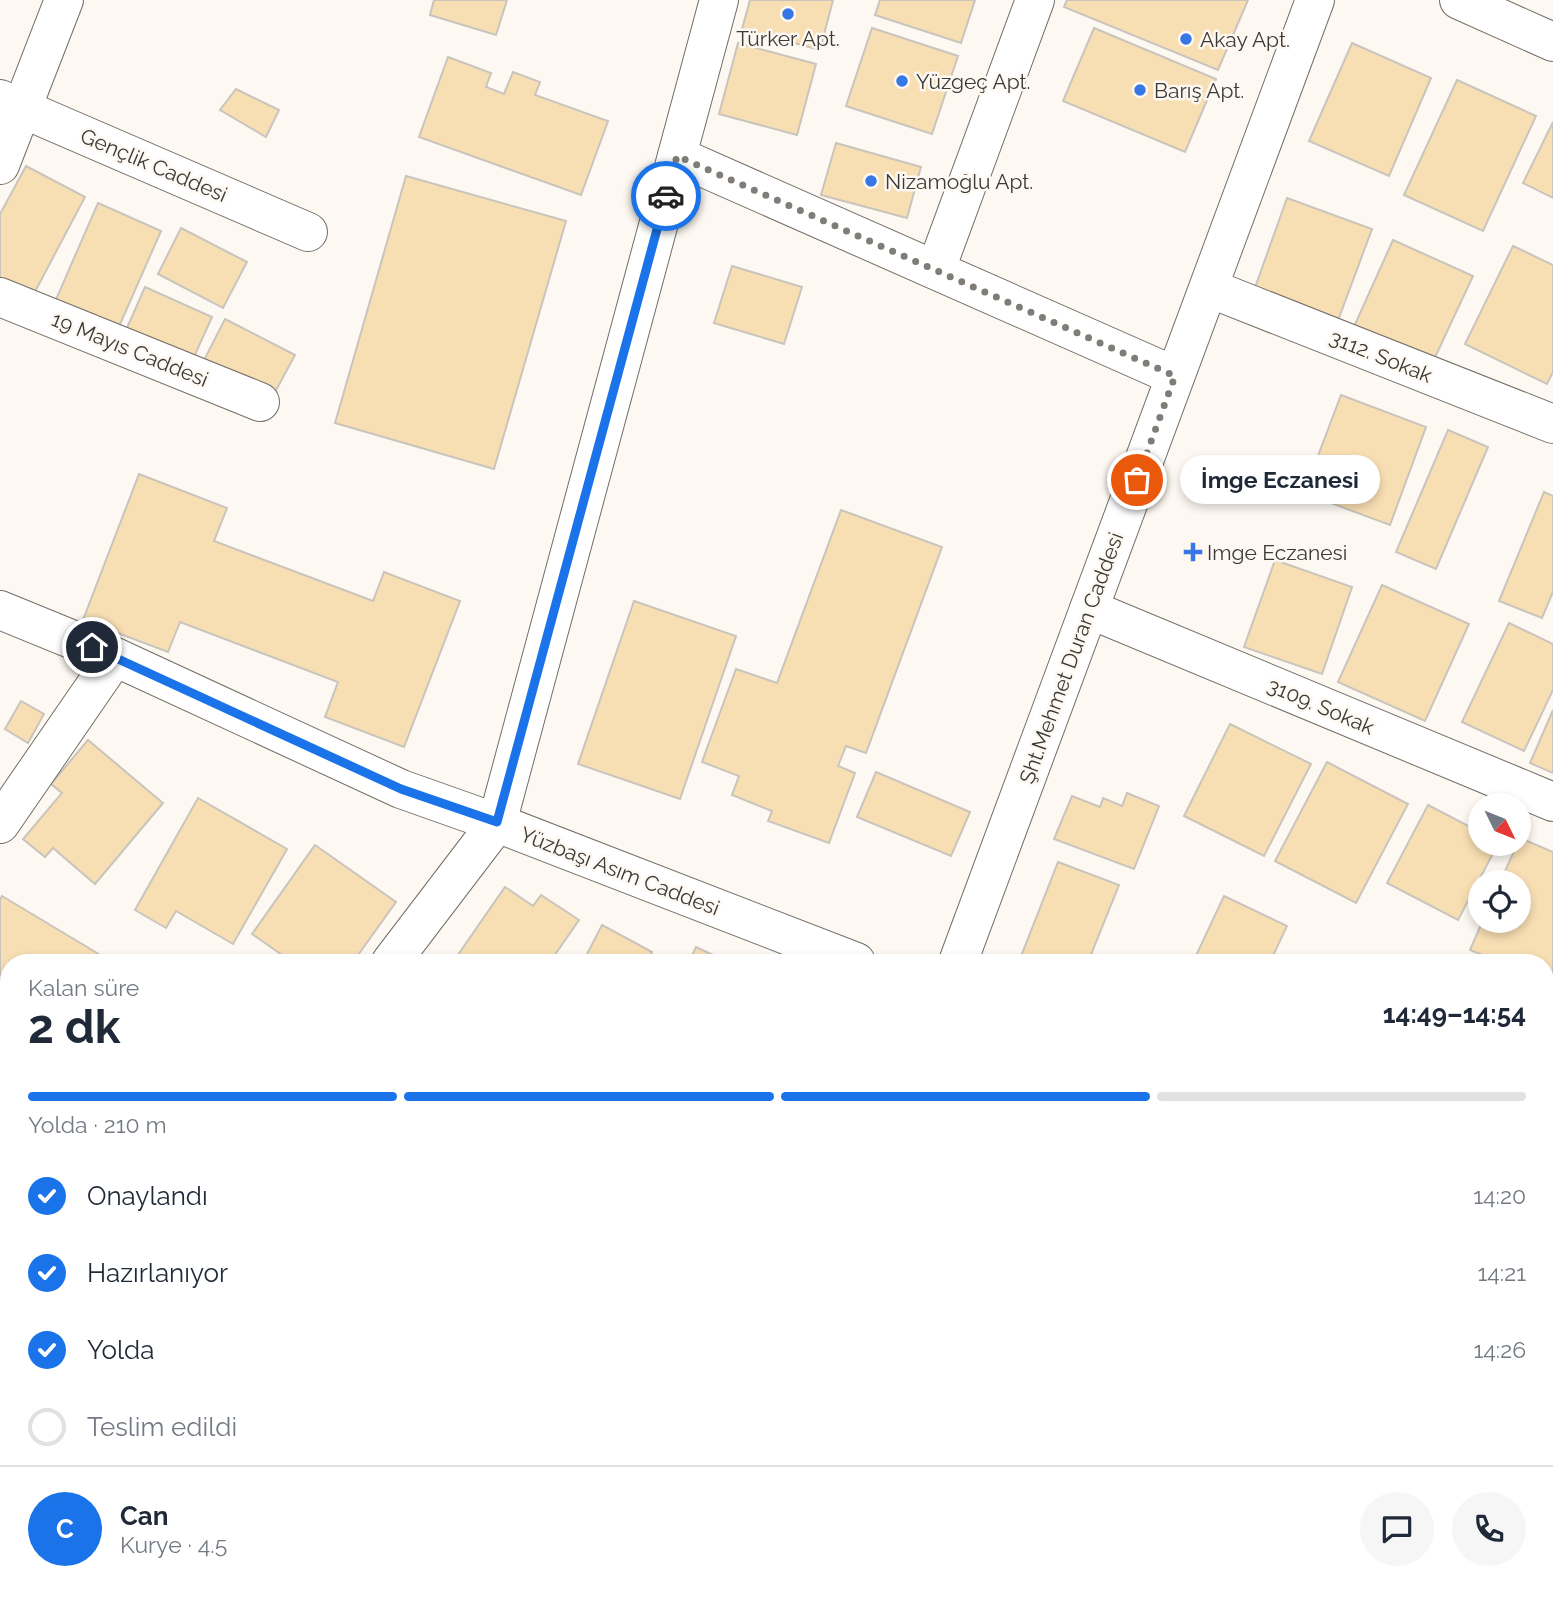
<!DOCTYPE html>
<html lang="tr">
<meta charset="utf-8">
<style>
:root{--surface:#fff;--page:#f6f6f7;--text:#1f2937;--muted:#747a83;--line:#e0e1e3;--accent:#1a73e8}
body{margin:0;font-family:Raleway,sans-serif;background:var(--page);color:var(--text);height:100vh;display:flex;flex-direction:column;font-size:26px;white-space:nowrap}
*{box-sizing:border-box;margin:0}
p{font-size:23px;color:var(--muted)}
.icon{flex:none;width:38px;height:38px;fill:none;stroke:currentColor;stroke-width:2;stroke-linecap:round;stroke-linejoin:round}
.map{position:relative;flex:1;overflow:hidden}
.sheet{position:absolute;left:0px;top:954px;width:1554px;height:653px;display:flex;flex-direction:column;background:var(--surface);border-radius:28px 28px 0 0;box-shadow:0 4px 10px #0003}
.sheet>*{flex:none}
.needle{width:46px;rotate:133deg}
.buttons{position:absolute;left:1468px;top:793px;display:grid;gap:14px}
.buttons a{display:grid;place-items:center;width:63px;height:63px;border-radius:50%;background:var(--surface);box-shadow:0 4px 10px #0003;font-size:35px}
.pin{position:absolute;display:grid;place-items:center;width:60px;height:60px;color:#fff;margin:-30px;border:4px solid #fff;border-radius:50%;box-shadow:0 2px 7px #0007}
.courier{position:absolute;display:grid;place-items:center;width:70px;height:70px;margin:-35px;border:5px solid #1a73e8;border-radius:50%;background:#fff;color:#222;box-shadow:0 2px 9px #0007}
.bubble{position:absolute;height:49px;border-radius:24px;background:var(--surface);box-shadow:0 4px 10px #0003;font-size:23px;font-weight:700;line-height:49px;text-align:center}
.summary em{font-style:normal;font-weight:700}
.summary div{display:flex;flex-direction:column-reverse}
.summary{display:flex;align-items:center;justify-content:space-between;height:119px;padding:0 28px}
h1{font-size:46px;font-weight:700;line-height:52px}
.bar{display:grid;grid-template-columns:repeat(4,1fr);gap:10px 7px;align-content:center;height:84px;padding:0 28px}
.bar i{height:9px;border-radius:5px;background:var(--line)}
.bar .selected{background:var(--accent)}
.bar p{grid-column:span 4}
.line{display:flex;align-items:center;gap:18px;padding:0 28px;border-top:2px solid var(--line)}
.line div{flex:1}
.round{display:grid;place-items:center;flex:none;width:74px;height:74px;border-radius:37px;background:var(--page)}
ol{padding:0 28px;list-style:none}
li{display:flex;align-items:center;gap:21px;height:77px}
li p{margin-inline-start:auto}
li .icon{padding:7px;border-radius:50%;background:var(--accent);color:#fff;stroke-width:4}
li:last-child{color:var(--muted)}
li i{width:38px;height:38px;border:4px solid var(--line);border-radius:50%}
.map>svg:first-child{display:block}
.building{fill:#f8deb3;stroke:#c9c5bd;stroke-width:2}
.lines{fill:none;stroke-linecap:round;stroke-linejoin:round}
.street-casing{stroke:#726e67;stroke-width:40}
.secondary-casing{stroke:#726e67;stroke-width:40}
.street{stroke:#fff;stroke-width:38}
.secondary{stroke:#fff;stroke-width:38}
.done{stroke:#807c78;stroke-width:7;stroke-dasharray:0 12.6}
.route{stroke:#1a73e8;stroke-width:9}
.poi-dot{fill:#3677e5;stroke:#fdf8f1;stroke-width:2.5}
.labels{text-anchor:middle;dominant-baseline:central;stroke-width:5;stroke-linejoin:round;paint-order:stroke}
.poi-label{font-size:21px;fill:#3c3a37;stroke:#fdf8f1;text-anchor:start}
.street-label{font-size:21px;fill:#3c3a37;stroke:#fdf8f1}
</style>
<div class="map">
<svg width="1553" height="1606" viewBox="0 0 1553 1606">
<rect width="100%" height="100%" fill="#fdf8f1"/>
<g class="building">
<path d="M434,0h73l-11,35 -66,-20z"/>
<path d="M750,0h83l-13,50 -78,-21z"/>
<path d="M880,0h95l-14,43 -86,-28z"/>
<path d="M1067,0h181l-30,70 -154,-63z"/>
<path d="M872,28l86,28 -26,78 -86,-28z"/>
<path d="M1094,28l122,51 -31,73 -122,-51z"/>
<path d="M738,43l78,21 -19,71 -78,-21z"/>
<path d="M1352,43l79,35 -42,98 -80,-35z"/>
<path d="M448,57l43,16 -5,14 18,7 9,-22 27,10 -5,13 73,26 -27,74 -162,-58z"/>
<path d="M1457,80l79,36 -53,115 -79,-36z"/>
<path d="M236,89l43,21 -13,27 -46,-27z"/>
<path d="M1553,122v76l-30,-15z"/>
<path d="M836,143l85,24 -14,51 -86,-23z"/>
<path d="M26,166l59,31 -56,106 -29,-15v-74z"/>
<path d="M406,176l160,45 -72,248 -159,-46z"/>
<path d="M1287,198l85,31 -36,97 -84,-30z"/>
<path d="M98,203l63,28 -47,107 -63,-27z"/>
<path d="M181,228l66,34 -24,46 -65,-34z"/>
<path d="M1393,240l80,36 -42,90 -79,-35z"/>
<path d="M1513,246l40,19v107l-6,12 -82,-40z"/>
<path d="M732,266l70,21 -18,57 -70,-21z"/>
<path d="M145,287l67,30 -23,51 -67,-29z"/>
<path d="M225,319l70,36 -22,41 -69,-36z"/>
<path d="M1341,395l85,32 -36,98 -86,-32z"/>
<path d="M1448,430l40,17 -52,122 -40,-17z"/>
<path d="M139,474l88,34 -13,33 159,60 11,-29 76,29 -56,146 -79,-30 13,-35 -158,-60 -12,30 -85,-32z"/>
<path d="M1544,492l9,4v96l-11,26 -43,-17z"/>
<path d="M841,510l101,37 -76,206 -20,-7 -8,20 17,7 -26,70 -61,-22 4,-10 -40,-16 7,-19 -37,-14 34,-93 41,14z"/>
<path d="M1275,560l77,27 -30,87 -78,-27z"/>
<path d="M1382,585l87,39 -44,97 -87,-39z"/>
<path d="M634,601l102,35 -56,163 -102,-35z"/>
<path d="M1509,623l44,21v46l-29,61 -62,-29z"/>
<path d="M21,701l23,13 -16,29 -23,-14z"/>
<path d="M1553,710v63l-23,-10z"/>
<path d="M1230,724l81,40 -47,92 -80,-40z"/>
<path d="M88,740l75,63 -68,81 -42,-36 -8,9 -22,-18 39,-46 -11,-9z"/>
<path d="M1327,762l81,42 -52,99 -81,-42z"/>
<path d="M876,772l94,40 -19,44 -94,-39z"/>
<path d="M1127,793l32,13 -25,63 -80,-30 18,-43 28,11 3,-9 19,8z"/>
<path d="M198,798l89,51 -54,95 -57,-33 -10,17 -31,-18z"/>
<path d="M1428,805l52,27v12h18l-40,76 -71,-37z"/>
<path d="M1520,838l33,14v134l-8,-3v-21h-45l-30,-12 13,-30h36v-38h-19z"/>
<path d="M315,845l81,57 -43,60h-61l-40,-28z"/>
<path d="M1058,862l61,23 -31,77h-60l-8,-3z"/>
<path d="M505,887l28,19 8,-11 38,25 -29,42h-97z"/>
<path d="M2,896l105,63 -2,3h-96v58l-9,-5v-115z"/>
<path d="M1224,896l63,30 -17,36h-77z"/>
<path d="M602,925l50,27 -5,10h-64z"/>
<path d="M696,947l32,15h-39z"/>
<path d="M0,1031l9,5v65l-2,3 -7,-4z"/>
<path d="M9,1176v32l-9,-6v-12z"/>
<path d="M0,1223l9,7v101l-9,-8z"/>
<path d="M0,1336l9,7v32l-9,11z"/>
<path d="M1548,1449l5,4v123l-8,-5v-118z"/>
<path d="M9,1531v24l-9,-7v-6z"/>
<path d="M914,1598h149l3,8h-172z"/>
<path d="M1145,1598h49l14,8h-68z"/>
<path d="M1276,1598h64l-5,8h-45z"/>
</g>
<g class="lines">
<defs>
<g id="street">
<path d="M1459,0l94,42"/>
<path d="M0,99l308,133"/>
<path d="M677,156l498,220"/>
<path d="M0,165l64,-165"/>
<path d="M936,269l99,-269"/>
<path d="M1209,288l344,136"/>
<path d="M0,297l260,105"/>
<path d="M1089,609l464,193"/>
<path d="M0,824l115,-167"/>
<path d="M391,962l106,-139 222,-823"/>
<path d="M958,962l357,-962"/>
<path d="M1545,1165l8,-19"/>
<path d="M1545,1370l8,-14"/>
<path d="M0,1458l9,-10"/>
<path d="M0,1598l9,8"/>
<path d="M592,1598l14,8"/>
<path d="M1532,1598l12,8"/>
<path d="M697,1606l10,-8"/>
<path d="M1410,1606l5,-8"/>
</g>
<g id="secondary">
<path d="M0,610l115,47 286,132 96,34 359,139"/>
<path d="M1545,1238l8,3"/>
</g>
</defs>
<use href="#street" class="street-casing"/>
<use href="#secondary" class="secondary-casing"/>
<use href="#street" class="street"/>
<use href="#secondary" class="secondary"/>
</g>
<g class="lines">
<path class="done" d="M666,196l11,-40 498,220 -38,104"/>
<path class="route" d="M92,647l309,142 96,33 169,-626"/>
</g>
<g class="poi-dot">
<circle cx="788" cy="14" r="7"/>
<circle cx="1186" cy="39" r="7"/>
<circle cx="902" cy="81" r="7"/>
<circle cx="1140" cy="90" r="7"/>
<circle cx="871" cy="181" r="7"/>
<path d="M1189.5 541.5h7v7h7v7h-7v7h-7v-7h-7v-7h7z"/>
</g>
<g class="labels">
<g class="poi-label">
<text x="788" y="38" text-anchor="middle">Türker Apt.</text>
<text x="1200" y="39">Akay Apt.</text>
<text x="916" y="81">Yüzgeç Apt.</text>
<text x="1154" y="90">Barış Apt.</text>
<text x="885" y="181">Nizamoğlu Apt.</text>
<text x="1207" y="552">Imge Eczanesi</text>
</g>
<g class="street-label">
<text transform="translate(154 165) rotate(23)">Gençlik Caddesi</text>
<text transform="translate(130 349) rotate(22)">19 Mayıs Caddesi</text>
<text transform="translate(1381 356) rotate(22)">3112. Sokak</text>
<text transform="translate(1071 658) rotate(-70)">Şht.Mehmet Duran Caddesi</text>
<text transform="translate(1321 706) rotate(23)">3109. Sokak</text>
<text transform="translate(620 871) rotate(21)">Yüzbaşı Asım Caddesi</text>
</g>
</g>
</svg>
<div class="buttons">
<a><svg class="needle" viewBox="-14 -14 28 28"><path d="M0-13l5 13h-10z" fill="#e53935"/><path d="M0 13l5-13h-10z" fill="#747a83"/></svg></a>
<a><svg class="icon" aria-label="locate" viewBox="0 0 24 24"><circle cx="12" cy="12" r="6"/><path d="M12 2v4M12 18v4M2 12h4M18 12h4"/></svg></a>
</div>
<div class="pin" style="left:1137px;top:480px;background:#ea580c"><svg class="icon" aria-label="bag" viewBox="0 0 24 24"><path d="M5 8h14l-1 12H6zM9 8a3 3 0 0 1 6 0"/></svg></div>
<div class="pin" style="left:92px;top:647px;background:#1f2937"><svg class="icon" aria-label="home" viewBox="0 0 24 24"><path d="M3 11l9-7 9 7M6 9v11h12V9"/></svg></div>
<div class="courier" style="left:666px;top:196px"><svg class="icon" aria-label="car" viewBox="0 0 24 24"><path d="M5 17H2v-5l4-1 3-4h7l3 4 3 1v5h-3M9 17h6M6 11h13"/><circle cx="7" cy="17" r="2"/><circle cx="17" cy="17" r="2"/></svg></div>
<div class="bubble" style="left:1180px;top:455px;width:200px">İmge Eczanesi</div>
<section class="sheet">
<div class="summary"><div><h1>2 dk</h1><p>Kalan süre</p></div><em>14:49–14:54</em></div>
<div class="bar"><i class="selected"></i><i class="selected"></i><i class="selected"></i><i></i><p>Yolda · 210 m</p></div>
<ol>
<li><svg class="icon" aria-label="check" viewBox="0 0 24 24"><path d="M5 12l5 5 9-10"/></svg>Onaylandı<p>14:20</p></li>
<li><svg class="icon" aria-label="check" viewBox="0 0 24 24"><path d="M5 12l5 5 9-10"/></svg>Hazırlanıyor<p>14:21</p></li>
<li><svg class="icon" aria-label="check" viewBox="0 0 24 24"><path d="M5 12l5 5 9-10"/></svg>Yolda<p>14:26</p></li>
<li><i></i>Teslim edildi</li>
</ol>
<div class="line" style="height:126px"><b class="round" style="background:var(--accent);color:#fff">C</b><div><b>Can</b><p>Kurye · 4.5</p></div><a class="round"><svg class="icon" aria-label="chat" viewBox="0 0 24 24"><path d="M4 5h16v11H9l-5 4z"/></svg></a><a class="round"><svg class="icon" aria-label="phone" viewBox="0 0 24 24"><path d="M5 4h4l2 5-3 2q2 4 5 5l2-3 5 2v4C11 20 4 13 5 4z"/></svg></a></div>
</section>
</div>
